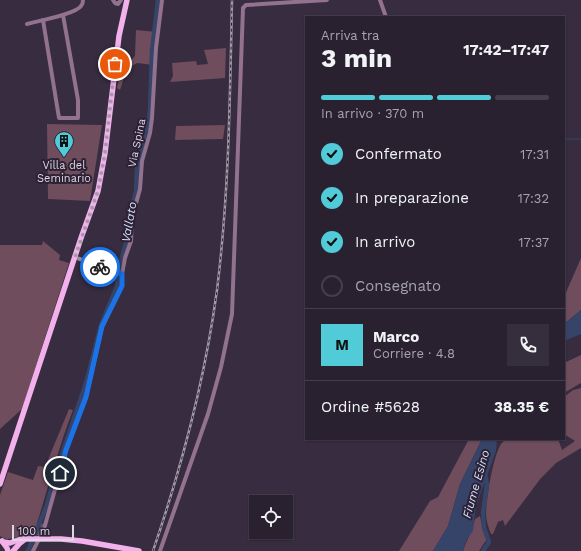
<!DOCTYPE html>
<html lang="it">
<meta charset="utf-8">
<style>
:root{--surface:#292130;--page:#352e3c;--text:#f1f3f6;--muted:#a5a3ab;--line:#453e4c;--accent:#52cbd8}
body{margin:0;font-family:"Work Sans",sans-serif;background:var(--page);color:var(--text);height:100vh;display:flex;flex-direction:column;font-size:15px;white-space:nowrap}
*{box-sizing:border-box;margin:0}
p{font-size:13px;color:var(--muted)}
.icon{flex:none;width:22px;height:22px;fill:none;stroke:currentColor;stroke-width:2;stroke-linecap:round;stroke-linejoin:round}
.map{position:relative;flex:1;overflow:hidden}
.side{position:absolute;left:305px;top:16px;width:260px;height:424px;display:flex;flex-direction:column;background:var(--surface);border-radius:0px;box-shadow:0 1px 3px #0004,0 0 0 1px var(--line)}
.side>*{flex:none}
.controls{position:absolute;left:249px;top:495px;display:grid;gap:8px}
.controls a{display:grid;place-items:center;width:44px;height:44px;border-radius:0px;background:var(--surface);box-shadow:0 1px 3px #0004,0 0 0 1px var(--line);font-size:20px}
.scale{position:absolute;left:12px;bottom:10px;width:62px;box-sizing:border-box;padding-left:4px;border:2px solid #ddd6e3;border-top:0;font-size:11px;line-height:14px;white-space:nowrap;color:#ddd6e3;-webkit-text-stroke:3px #2d2235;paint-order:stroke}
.pin{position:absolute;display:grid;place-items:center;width:34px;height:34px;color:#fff;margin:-17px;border:2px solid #fff;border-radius:50%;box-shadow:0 1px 4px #0007}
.courier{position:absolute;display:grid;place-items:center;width:40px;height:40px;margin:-20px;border:3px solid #1a73e8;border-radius:50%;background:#fff;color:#222;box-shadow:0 1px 5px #0007}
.headline em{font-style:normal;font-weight:700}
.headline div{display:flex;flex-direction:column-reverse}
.headline{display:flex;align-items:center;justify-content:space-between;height:68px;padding:0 16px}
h1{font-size:26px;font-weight:700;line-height:30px}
.bar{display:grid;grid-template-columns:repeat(4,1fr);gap:6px 4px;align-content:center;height:48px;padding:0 16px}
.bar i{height:5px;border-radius:3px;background:var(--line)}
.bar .selected{background:var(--accent)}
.bar p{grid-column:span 4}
.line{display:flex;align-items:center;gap:10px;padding:0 16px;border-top:1px solid var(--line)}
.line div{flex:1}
.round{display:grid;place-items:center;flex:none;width:42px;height:42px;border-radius:0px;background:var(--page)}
ol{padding:0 16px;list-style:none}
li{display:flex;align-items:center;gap:12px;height:44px}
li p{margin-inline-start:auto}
li .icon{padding:4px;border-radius:50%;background:var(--accent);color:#111;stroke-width:4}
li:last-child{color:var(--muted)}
li i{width:22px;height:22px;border:2px solid var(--line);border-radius:50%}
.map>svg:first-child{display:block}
.green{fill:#6f4d5c}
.water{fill:#364469}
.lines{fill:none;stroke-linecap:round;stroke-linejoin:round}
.stream{stroke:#364469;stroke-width:1}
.canal{stroke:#364469;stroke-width:4.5}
.minor{stroke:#92728e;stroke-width:4}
.major{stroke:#f3b1ec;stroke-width:5.5}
.rail-casing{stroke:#a299a9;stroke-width:2.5}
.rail{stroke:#2d2235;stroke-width:1;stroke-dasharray:3;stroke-linecap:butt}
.done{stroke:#a39aaa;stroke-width:4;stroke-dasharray:0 7.2}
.route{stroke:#1a73e8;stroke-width:5}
.labels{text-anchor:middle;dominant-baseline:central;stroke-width:4;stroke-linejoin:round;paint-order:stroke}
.street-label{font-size:11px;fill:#ddd6e3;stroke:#2d2235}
.poi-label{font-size:11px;fill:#ddd6e3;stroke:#2d2235}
.water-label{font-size:12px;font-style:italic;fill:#d2def8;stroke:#2d2235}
</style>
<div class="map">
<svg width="581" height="551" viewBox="0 0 581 551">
<rect width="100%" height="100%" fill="#372c40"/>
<g class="green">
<path d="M136,30l21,2 -3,33 -17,-2 -10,6 -7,21 -3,-2 3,-17 15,-15z"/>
<path d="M226,48l-1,30 -55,4 3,-6 -1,-13 24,-2 1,4 11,-1 -4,-14z"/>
<path d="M47,124l55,1 -12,76 -42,-2z"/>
<path d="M225,125l-2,14 -48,1 1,-14z"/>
<path d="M43,241l17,14 -1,5 10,3 -47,146 -22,20v-184h42z"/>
<path d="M581,258v52l-17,14v-27z"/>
<path d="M581,355v28l-17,10v-22l2,-9z"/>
<path d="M581,388v60l-25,15 -15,15 -36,48 -2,-6 -5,2 -5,12h-2c-3,-7 -5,-14 -5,-21 1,-17 6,-52 14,-67 1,-3 4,-5 6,-7h52l4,11 13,-9 -11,-7v-37l9,-7z"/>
<path d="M69,409l4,1c-14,36 -24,75 -36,113l7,1 -5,11c-5,0 -11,0 -17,1 -9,1 -14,6 -22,0v-41l8,-23 25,8 5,-14 7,1z"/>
<path d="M469,439h13l-22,45 -12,42 -15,25h-34l31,-50 8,-4z"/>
<path d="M480,516l2,10 5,13 -8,12h-16c4,-12 10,-21 12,-32z"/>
</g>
<g class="water">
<path d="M581,310v24l-17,7v-17z"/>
<path d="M482,439h15l-1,12 -20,55 -3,25 -6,8 -4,12h-30l15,-25 12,-42z"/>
</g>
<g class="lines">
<path class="stream" d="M564,139h17"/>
<g class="canal">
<path d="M28,551l19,-46 7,-27 32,-95 15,-58 16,-39 2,-19 9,-30 3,-27 5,-18 1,-23 11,-44 2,-15 2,-59 6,-51"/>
<path d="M483,551l6,-9 -5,-14 -1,-15 4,-29 -2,-10"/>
</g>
<g class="minor">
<path d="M113,0l2,3 3,1 3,-4"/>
<path d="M380,0l6,17"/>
<path d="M43,20l16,98h19v-18l-15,-85"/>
<path d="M27,24c11,-3 49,-10 54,-18 1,-1 2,-4 2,-6"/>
<path d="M75,257l21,9 26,8"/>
<path d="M33,551l11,-22 22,-79 20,-53 16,-70 20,-41v-12l3,-16 6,-17 1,-23 8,-29 2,-28 8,-28 2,-15 4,-70 6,-48"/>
<path d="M160,551l48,-137 13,-47 11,-53 11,-306 3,-3 81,-5"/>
</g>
<g class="major">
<path d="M0,484l81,-246 17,-47 7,-38 14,-117 8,-36"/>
<path d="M2,541l5,7 1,3"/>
<path d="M3,542l7,1 11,-4h40l21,2 57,10"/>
<path d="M13,551l7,-8 4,-3"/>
</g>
<defs>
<path id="rail" d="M153,551c29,-85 52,-172 64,-261 12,-96 13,-193 15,-290"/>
</defs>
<use href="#rail" class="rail-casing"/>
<use href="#rail" class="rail"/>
</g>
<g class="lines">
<path class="done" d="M100,267l-25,-10 23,-66 7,-38 10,-89"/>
<path class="route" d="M60,473l6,-23 20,-53 16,-71 20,-40v-12l-22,-7"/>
</g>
<defs>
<symbol id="building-pin" viewBox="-11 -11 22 30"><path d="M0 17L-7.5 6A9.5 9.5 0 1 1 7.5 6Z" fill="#52cbd8" stroke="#2d2235"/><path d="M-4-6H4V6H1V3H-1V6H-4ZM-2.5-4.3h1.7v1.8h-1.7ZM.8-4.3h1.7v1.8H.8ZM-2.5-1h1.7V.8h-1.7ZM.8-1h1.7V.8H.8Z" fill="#111"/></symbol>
</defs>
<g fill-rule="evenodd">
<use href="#building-pin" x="53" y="130" width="22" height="30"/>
</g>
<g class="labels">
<g class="street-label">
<text transform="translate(137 143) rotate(-78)">Via Spina</text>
</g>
<g class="poi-label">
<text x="64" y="165">Villa del<tspan x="64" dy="13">Seminario</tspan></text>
</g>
<g class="water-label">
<text transform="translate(129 222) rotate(-80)">Vallato</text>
<text transform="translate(476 484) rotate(-74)">Fiume Esino</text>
</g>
</g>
</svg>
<div class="controls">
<a><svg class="icon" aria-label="locate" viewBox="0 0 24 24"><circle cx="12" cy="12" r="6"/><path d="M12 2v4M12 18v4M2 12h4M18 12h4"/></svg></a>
</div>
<div class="scale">100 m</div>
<div class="pin" style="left:115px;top:64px;background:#ea580c"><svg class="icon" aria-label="bag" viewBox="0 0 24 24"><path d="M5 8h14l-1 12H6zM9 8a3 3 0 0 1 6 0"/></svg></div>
<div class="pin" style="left:60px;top:473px;background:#1f2937"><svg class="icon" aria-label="home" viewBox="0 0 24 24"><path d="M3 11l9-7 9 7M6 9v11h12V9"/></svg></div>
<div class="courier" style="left:100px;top:267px"><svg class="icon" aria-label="bike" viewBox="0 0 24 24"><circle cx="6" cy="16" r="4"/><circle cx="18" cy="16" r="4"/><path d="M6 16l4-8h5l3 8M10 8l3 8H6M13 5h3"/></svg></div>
<section class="side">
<div class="headline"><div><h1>3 min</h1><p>Arriva tra</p></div><em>17:42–17:47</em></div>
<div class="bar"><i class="selected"></i><i class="selected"></i><i class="selected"></i><i></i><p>In arrivo · 370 m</p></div>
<ol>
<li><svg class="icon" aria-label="check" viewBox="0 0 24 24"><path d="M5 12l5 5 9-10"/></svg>Confermato<p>17:31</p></li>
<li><svg class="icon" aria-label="check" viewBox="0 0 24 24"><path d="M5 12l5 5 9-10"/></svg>In preparazione<p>17:32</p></li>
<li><svg class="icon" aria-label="check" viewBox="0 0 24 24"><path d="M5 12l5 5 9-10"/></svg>In arrivo<p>17:37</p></li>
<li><i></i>Consegnato</li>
</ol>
<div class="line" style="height:72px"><b class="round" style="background:var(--accent);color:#111">M</b><div><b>Marco</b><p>Corriere · 4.8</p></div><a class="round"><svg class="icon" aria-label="phone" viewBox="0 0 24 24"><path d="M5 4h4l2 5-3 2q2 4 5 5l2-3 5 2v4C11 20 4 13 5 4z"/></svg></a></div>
<div class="line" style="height:52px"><div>Ordine #5628</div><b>38.35 €</b></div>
</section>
</div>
